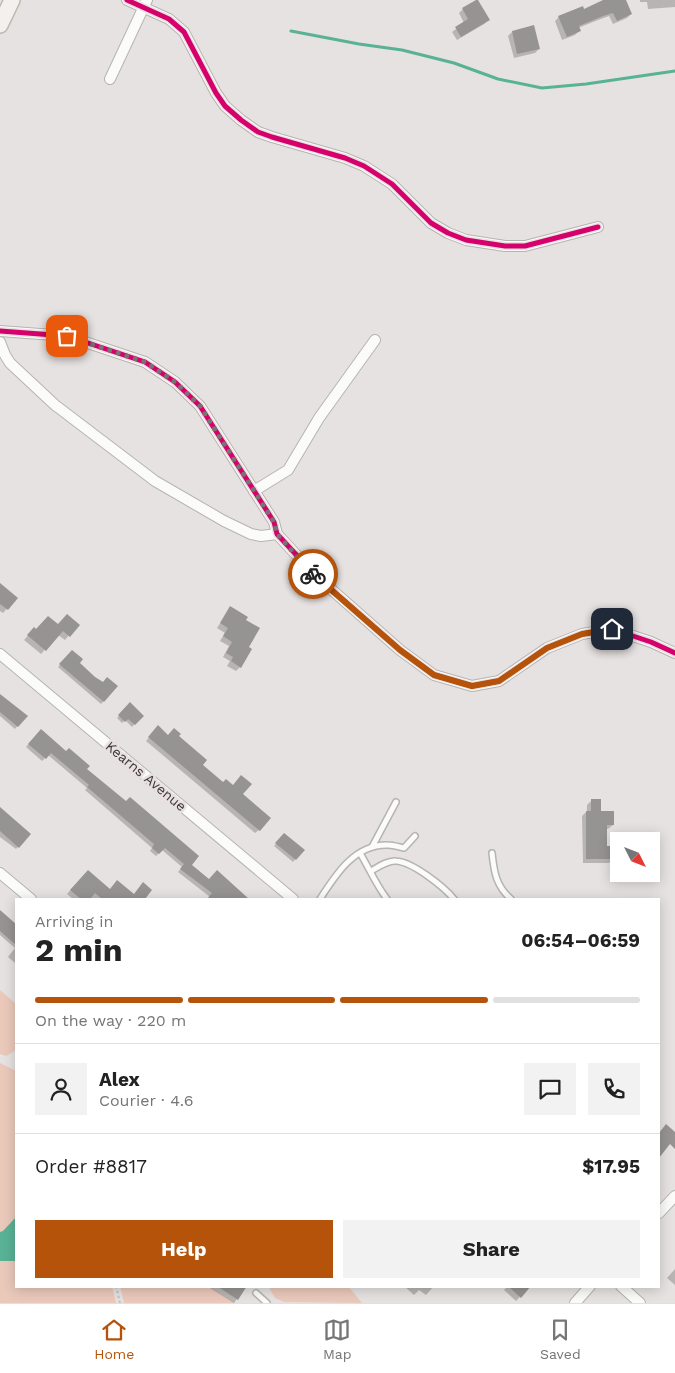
<!DOCTYPE html>
<meta charset="utf-8">
<style>
:root{--surface:#fff;--page:#f2f2f2;--text:#222;--muted:#767676;--line:#e0e0e0;--accent:#b45309}
body{margin:0;font-family:"Work Sans",sans-serif;background:var(--page);color:var(--text);height:100vh;display:flex;flex-direction:column;font-size:19px;white-space:nowrap}
*{box-sizing:border-box;margin:0}
p{font-size:16px;color:var(--muted)}
.icon{flex:none;width:28px;height:28px;fill:none;stroke:currentColor;stroke-width:2;stroke-linecap:round;stroke-linejoin:round}
.map{position:relative;flex:1;overflow:hidden}
.panel{position:absolute;left:15px;top:898px;width:645px;height:390px;display:flex;flex-direction:column;background:var(--surface);border-radius:0px;box-shadow:0 2px 12px #0003}
.panel>*{flex:none}
.needle{width:32px;rotate:132deg}
.tools{position:absolute;left:610px;top:832px;display:grid;gap:10px}
.tools a{display:grid;place-items:center;width:50px;height:50px;border-radius:0px;background:var(--surface);box-shadow:0 2px 12px #0003;font-size:25px}
.pin{position:absolute;display:grid;place-items:center;width:42px;height:42px;color:#fff;margin:-21px;border-radius:10px;box-shadow:0 2px 8px #0006}
.courier{position:absolute;display:grid;place-items:center;width:50px;height:50px;margin:-25px;border:4px solid #b45309;border-radius:50%;background:#fff;color:#222;box-shadow:0 1px 6px #0007}
.overview em{font-style:normal;font-weight:700}
.overview div{display:flex;flex-direction:column-reverse}
.overview{display:flex;align-items:center;justify-content:space-between;height:85px;padding:0 20px}
h1{font-size:32px;font-weight:700;line-height:38px}
.bar{display:grid;grid-template-columns:repeat(4,1fr);gap:8px 5px;align-content:center;height:60px;padding:0 20px}
.bar i{height:6px;border-radius:4px;background:var(--line)}
.bar .active{background:var(--accent)}
.bar p{grid-column:span 4}
.line{display:flex;align-items:center;gap:12px;padding:0 20px;border-top:1px solid var(--line)}
.line div{flex:1}
.round{display:grid;place-items:center;flex:none;width:52px;height:52px;border-radius:0px;background:var(--page)}
.action{display:flex;gap:10px;margin-top:auto;padding:10px 20px}
.action a{flex:1;height:58px;border-radius:0px;background:var(--accent);color:#fff;font-size:20px;font-weight:700;line-height:58px;text-align:center}
.action a+a{background:var(--page);color:var(--text)}
.tab-bar{display:flex;justify-content:space-around;align-items:center;height:70px;border-top:1px solid var(--line);background:var(--surface);font-size:14px;color:var(--muted)}
.tab-bar a{display:grid;justify-items:center;gap:2px}
.tab-bar .active{color:var(--accent)}
.map>svg:first-child{display:block}
.green{fill:#eac9bb}
.water{fill:#59b296}
.shadow{fill:#0003}
.lines{fill:none;stroke-linecap:round;stroke-linejoin:round}
.stream{stroke:#59b296;stroke-width:3}
.building{fill:#969493}
.service-casing{stroke:#b6b4b3;stroke-width:8}
.minor-casing{stroke:#b6b4b3;stroke-width:12}
.primary-casing{stroke:#c2b8b4;stroke-width:18}
.path{stroke:#c3c2c2;stroke-width:2;stroke-dasharray:2.5 2.5;stroke-linecap:butt}
.service{stroke:#fbfbfa;stroke-width:5}
.minor{stroke:#fbfbfa;stroke-width:10}
.primary{stroke:#f4f0ee;stroke-width:15}
.cycleway-casing{stroke:#e8e1df;stroke-width:8}
.cycleway{stroke:#d6006c;stroke-width:5}
.done{stroke:#787473;stroke-width:5;stroke-dasharray:0 9}
.route{stroke:#b45309;stroke-width:6}
.labels{text-anchor:middle;dominant-baseline:central;stroke-width:5;stroke-linejoin:round;paint-order:stroke}
.street-label{font-size:14px;fill:#3c3938;stroke:#e8e1df}
</style>
<div class="map">
<svg width="675" height="1303" viewBox="0 0 675 1303">
<rect width="100%" height="100%" fill="#e6e2e1"/>
<g class="green">
<path d="M0,990l16,14v46l-10,6 -6,-2z"/>
<path d="M0,1063l14,7 2,-1v217h96l4,17h-116z"/>
<path d="M120,1286h88l27,17h-111z"/>
<path d="M268,1286h80l14,17 -78,-1 -9,-4z"/>
</g>
<path class="water" d="M16,1217v44h-16v-29l3,-1z"/>
<g class="shadow">
<path d="M606,0h18l7,14 -4,4 -14,6 -4,-8 -11,4 -20,8 1,3 -4,4 -13,5 -7,-19 4,-4 24,-7z"/>
<path d="M640,0h35v7l-27,2 -1,-7h-7z"/>
<path d="M463,9l25,11 -4,4 -27,16 -5,-8 12,-9 -5,-10z"/>
<path d="M512,32l27,17 -4,4 -21,5 -6,-22z"/>
<path d="M0,585l16,13 -13,15 -3,-2z"/>
<path d="M230,608l15,13 2,27 -7,19 -4,4 -9,-5 3,-5 -7,-4 6,-11 -9,-5 5,-8 -8,-5z"/>
<path d="M57,625h21l-13,15 -7,-5 -17,19 -17,-14 6,-7z"/>
<path d="M72,651l6,12 25,21 13,3 -15,17 -43,-37z"/>
<path d="M0,696l26,20 -11,13 -15,-13z"/>
<path d="M130,704l12,12 -10,11 -7,-7 -3,3 -5,-5z"/>
<path d="M154,731l14,5 9,1 24,28 22,19 10,2 36,32 -10,12 -4,3 -109,-92z"/>
<path d="M38,733l47,36 124,112 38,18 -37,-2 -32,-25 4,-5 -20,-17 -6,6 -6,-5 2,-3 -67,-58 2,-2 -39,-33 -6,6 -16,-14z"/>
<path d="M591,801l9,11 13,13 -5,4h-2v18l7,12 -4,4h-26l-1,-47 5,-5v-6z"/>
<path d="M0,809l29,25 -13,15 -16,-12z"/>
<path d="M285,834l18,16 -10,12 -19,-16z"/>
<path d="M84,875l26,15 23,5 -3,4h-57l-6,-5z"/>
<path d="M3,914l13,12v35l-1,2 -7,-6 7,-9 -15,-13v-18z"/>
<path d="M675,1269v16l-8,-7z"/>
<path d="M211,1286h35l-12,17 -24,-15z"/>
<path d="M404,1286h30l-8,9 -7,-5 -5,5z"/>
<path d="M508,1286h22l-14,15 -12,-11z"/>
</g>
<g class="lines">
<path class="stream" d="M291,31l68,13 43,6 52,13 44,16 44,9 44,-4 89,-13"/>
</g>
<g class="building">
<path d="M476,0h2l12,20 -29,17 -6,-10 13,-8 -6,-11z"/>
<path d="M603,0h23l6,14 -15,7 -4,-8 -10,3 -24,10 2,5 -14,6 -9,-21 25,-10 1,3z"/>
<path d="M534,25l6,24 -23,5 -5,-23z"/>
<path d="M0,583l18,15 -10,12 -8,-6z"/>
<path d="M230,606l18,11 -2,3 14,8 -11,19 3,2 -11,19 -10,-7 2,-4 -7,-4 6,-11 -9,-6 5,-8 -8,-5z"/>
<path d="M67,614l13,11 -10,12 -7,-6 -17,20 -19,-16 7,-8 2,2 12,-13 10,8z"/>
<path d="M72,650l11,9 -3,4 15,14 8,5 4,-5 11,9 -14,16 -45,-38z"/>
<path d="M0,694l28,22 -10,11 -18,-15z"/>
<path d="M130,702l14,14 -9,9 -7,-6 -3,3 -7,-7z"/>
<path d="M158,725l10,10 6,-7 7,6 -2,2 28,24 -4,5 20,17 3,-3 7,6 8,-10 11,9 -9,10 28,24 -11,13 -112,-94z"/>
<path d="M41,729l25,22 3,-3 21,18 -3,3 39,32 4,-4 69,59 -7,9 17,14 8,-9 32,29h-42l5,-6 -32,-24 4,-5 -19,-16 -6,6 -7,-6 2,-4 -67,-57 2,-2 -38,-32 -5,6 -18,-15z"/>
<path d="M591,799h10v12h13v14h-7v21h7v13h-28v-48h5z"/>
<path d="M0,807l31,27 -12,14 -19,-17z"/>
<path d="M284,833l21,17 -9,10 -21,-17z"/>
<path d="M88,870l22,19 7,-9 17,14 9,-12 9,8 -7,9h-43l-7,-6 -5,6h-9l-11,-9z"/>
<path d="M0,910l16,14v21l-16,-14z"/>
<path d="M666,1124l9,8v17l-5,-5 -11,14v-25z"/>
<path d="M217,1286h30l-9,14z"/>
<path d="M508,1286h23l-10,12z"/>
</g>
<g class="lines">
<defs>
<g id="service">
<path d="M372,847l24,-45"/>
<path d="M360,853c9,15 16,32 27,46"/>
<path d="M492,853c2,19 4,33 19,46"/>
<path d="M371,871c7,-4 17,-11 25,-10 17,1 48,26 58,38"/>
<path d="M320,899c16,-25 35,-55 68,-54 5,0 11,2 16,3l11,-12"/>
<path d="M256,1293l11,10"/>
</g>
<g id="minor">
<path d="M127,0l42,19 15,13 32,61 9,13 16,14 17,12 14,5 73,21 19,8 28,18 39,39 17,10 18,7 39,6h20l73,-19"/>
<path d="M110,79l37,-79"/>
<path d="M0,331l67,5 78,26 30,20 25,24 74,116 3,12 38,41 85,75 34,25 38,11 27,-5 48,-33 35,-14 30,-5 39,13 24,11"/>
<path d="M0,342l5,13 5,8 45,42 100,76 69,40 27,13 10,2 16,-2"/>
<path d="M254,491l34,-21 31,-52 56,-78"/>
<path d="M0,654l293,245"/>
<path d="M0,873l31,26"/>
<path d="M659,1213l16,-17"/>
<path d="M621,1286l19,17"/>
<path d="M575,1303l15,-17"/>
</g>
<path id="primary" d="M0,25l12,-25"/>
</defs>
<use href="#service" class="service-casing"/>
<use href="#minor" class="minor-casing"/>
<use href="#primary" class="primary-casing"/>
<path class="path" d="M116,1286l4,17"/>
<use href="#service" class="service"/>
<use href="#minor" class="minor"/>
<use href="#primary" class="primary"/>
<defs>
<g id="cycleway">
<path d="M127,0l42,19 15,13 32,61 9,13 16,14 17,12 14,5 73,21 19,8 28,18 39,39 17,10 18,7 39,6h20l73,-19"/>
<path d="M0,331l67,5 78,26 30,20 25,24 74,116 3,12 38,41 85,75 34,25 38,11 27,-5 48,-33 35,-14 30,-5 39,13 24,11"/>
</g>
</defs>
<use href="#cycleway" class="cycleway-casing"/>
<use href="#cycleway" class="cycleway"/>
</g>
<g class="lines">
<path class="done" d="M67,336l78,26 30,20 25,24 74,116 3,12 36,40"/>
<path class="route" d="M313,574l87,76 34,25 38,11 27,-5 48,-33 35,-14 30,-5"/>
</g>
<g class="labels">
<g class="street-label">
<text transform="translate(146 776) rotate(40)">Kearns Avenue</text>
</g>
</g>
</svg>
<div class="tools">
<a><svg class="needle" viewBox="-14 -14 28 28"><path d="M0-13l5 13h-10z" fill="#e53935"/><path d="M0 13l5-13h-10z" fill="#767676"/></svg></a>
</div>
<div class="pin" style="left:67px;top:336px;background:#ea580c"><svg class="icon" aria-label="bag" viewBox="0 0 24 24"><path d="M5 8h14l-1 12H6zM9 8a3 3 0 0 1 6 0"/></svg></div>
<div class="pin" style="left:612px;top:629px;background:#1f2937"><svg class="icon" aria-label="home" viewBox="0 0 24 24"><path d="M3 11l9-7 9 7M6 9v11h12V9"/></svg></div>
<div class="courier" style="left:313px;top:574px"><svg class="icon" aria-label="bike" viewBox="0 0 24 24"><circle cx="6" cy="16" r="4"/><circle cx="18" cy="16" r="4"/><path d="M6 16l4-8h5l3 8M10 8l3 8H6M13 5h3"/></svg></div>
<section class="panel">
<div class="overview"><div><h1>2 min</h1><p>Arriving in</p></div><em>06:54–06:59</em></div>
<div class="bar"><i class="active"></i><i class="active"></i><i class="active"></i><i></i><p>On the way · 220 m</p></div>
<div class="line" style="height:90px"><a class="round"><svg class="icon" aria-label="person" viewBox="0 0 24 24"><circle cx="12" cy="8" r="4"/><path d="M4 21q1-7 8-7t8 7"/></svg></a><div><b>Alex</b><p>Courier · 4.6</p></div><a class="round"><svg class="icon" aria-label="chat" viewBox="0 0 24 24"><path d="M4 5h16v11H9l-5 4z"/></svg></a><a class="round"><svg class="icon" aria-label="phone" viewBox="0 0 24 24"><path d="M5 4h4l2 5-3 2q2 4 5 5l2-3 5 2v4C11 20 4 13 5 4z"/></svg></a></div>
<div class="line" style="height:65px"><div>Order #8817</div><b>$17.95</b></div>
<div class="action"><a>Help</a><a>Share</a></div>
</section>
</div>
<nav class="tab-bar">
<a class="active"><svg class="icon" aria-label="home" viewBox="0 0 24 24"><path d="M3 11l9-7 9 7M6 9v11h12V9"/></svg>Home</a>
<a><svg class="icon" aria-label="map" viewBox="0 0 24 24"><path d="M3 6l6-2 6 2 6-2v14l-6 2-6-2-6 2zM9 4v14M15 6v14"/></svg>Map</a>
<a><svg class="icon" aria-label="saved" viewBox="0 0 24 24"><path d="M7 4h10v16l-5-4-5 4z"/></svg>Saved</a>
</nav>
